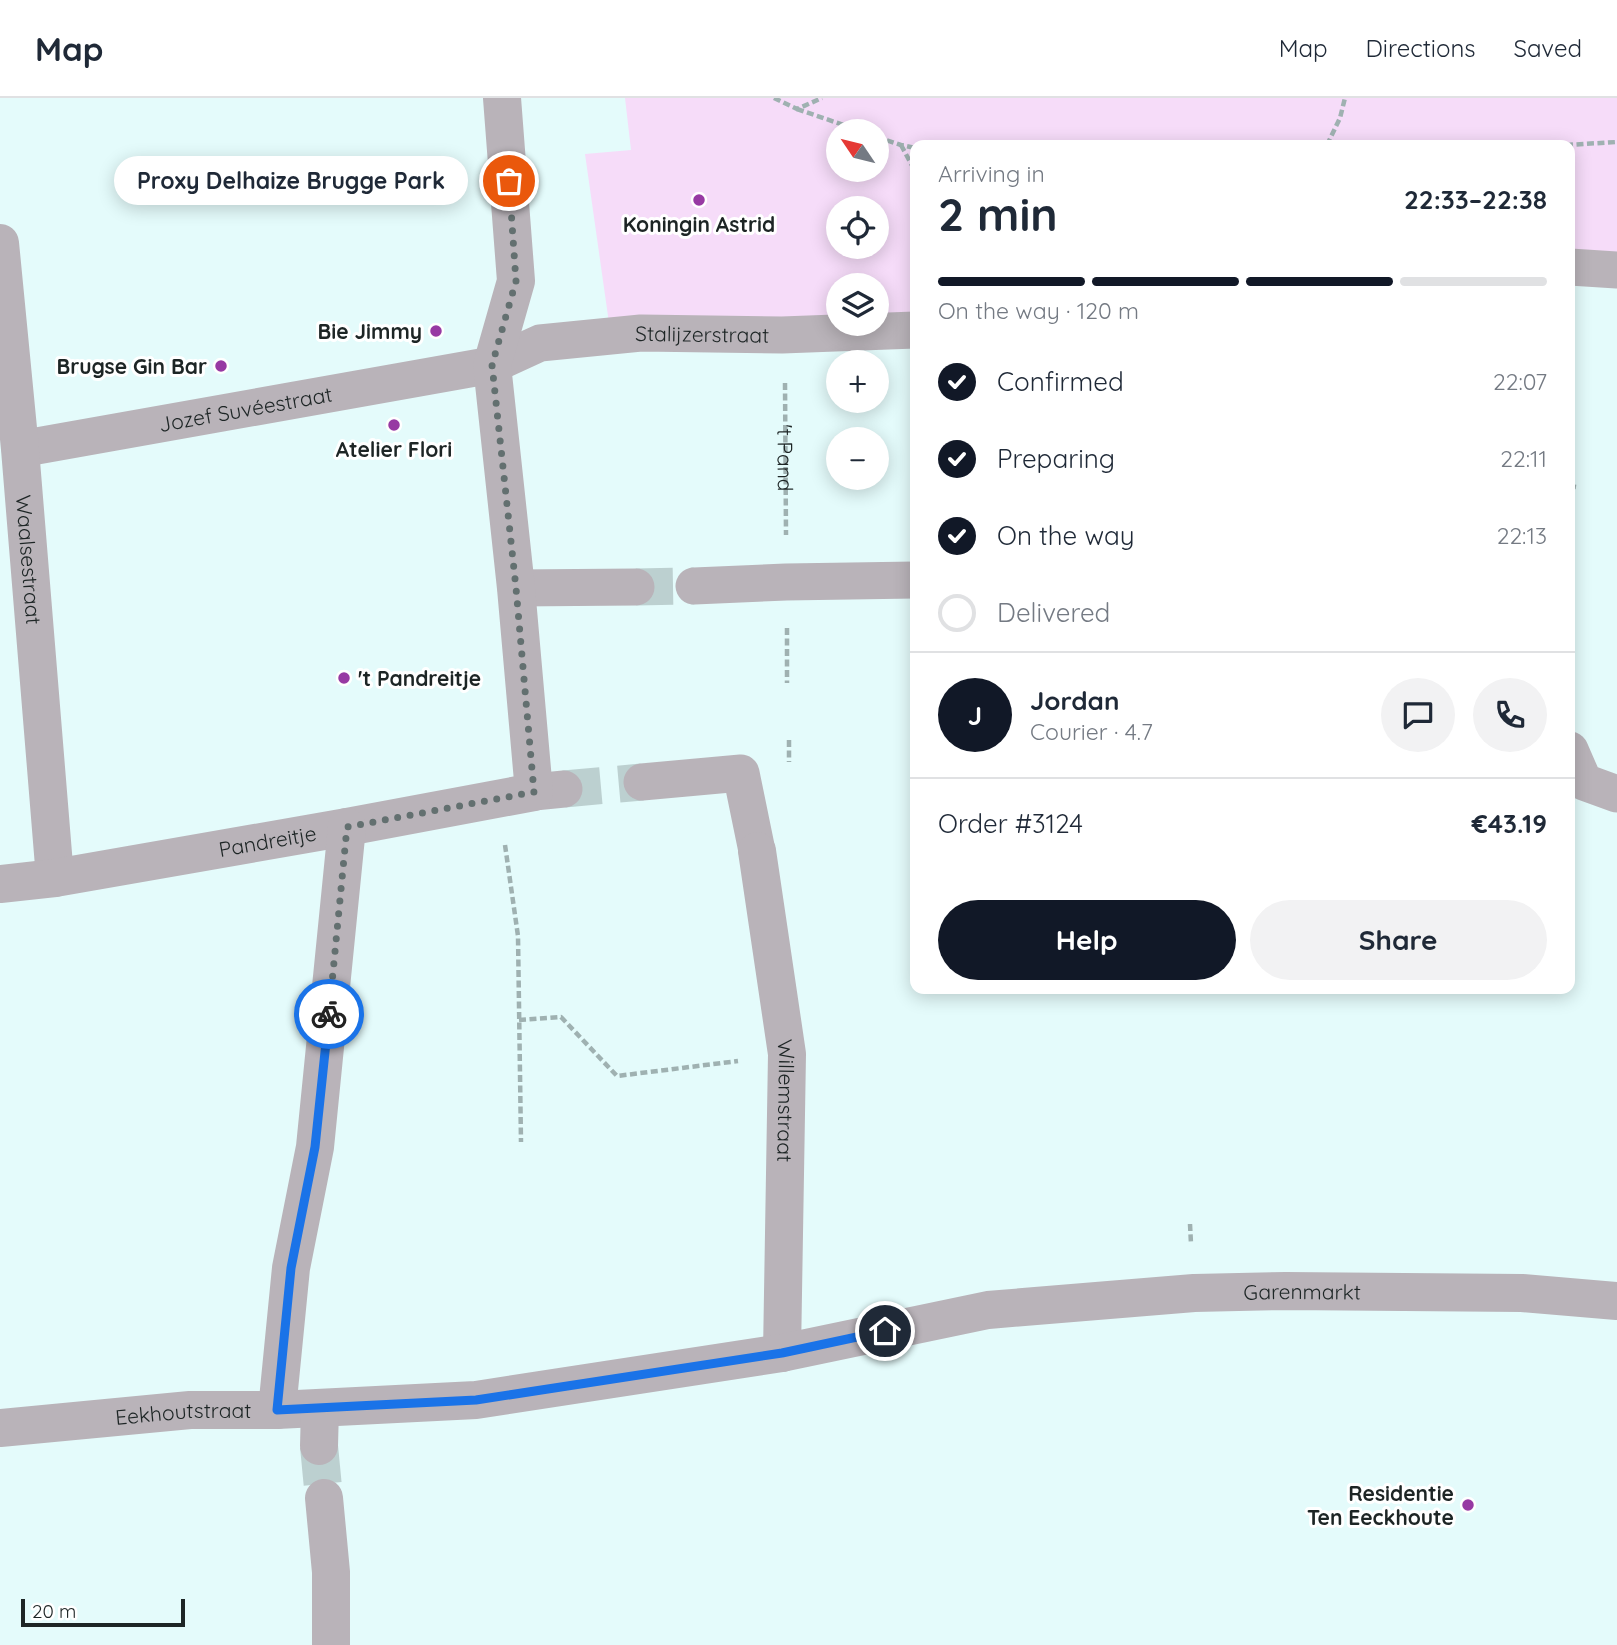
<!DOCTYPE html>
<meta charset="utf-8">
<style>
:root{--surface:#fff;--page:#f2f2f3;--text:#1f2937;--muted:#747a83;--line:#e0e1e3;--accent:#111827}
body{margin:0;font-family:Quicksand,sans-serif;background:var(--page);color:var(--text);height:100vh;display:flex;flex-direction:column;font-size:26px;white-space:nowrap}
*{box-sizing:border-box;margin:0}
p{font-size:23px;color:var(--muted)}
.icon{flex:none;width:38px;height:38px;fill:none;stroke:currentColor;stroke-width:2;stroke-linecap:round;stroke-linejoin:round}
.map{position:relative;flex:1;overflow:hidden}
.side{position:absolute;left:910px;top:42px;width:665px;height:854px;display:flex;flex-direction:column;background:var(--surface);border-radius:14px;box-shadow:0 4px 18px #0003}
.side>*{flex:none}
.needle{width:46px;rotate:305deg}
.controls{position:absolute;left:826px;top:21px;display:grid;gap:14px}
.controls a{display:grid;place-items:center;width:63px;height:63px;border-radius:50%;background:var(--surface);box-shadow:0 4px 18px #0003;font-size:35px}
.scale{position:absolute;left:21px;bottom:18px;width:164px;box-sizing:border-box;padding-left:7px;border:4px solid #1d2525;border-top:0;font-size:19px;line-height:24px;white-space:nowrap;color:#1d2525;-webkit-text-stroke:5px #fff;paint-order:stroke}
.pin{position:absolute;display:grid;place-items:center;width:60px;height:60px;color:#fff;margin:-30px;border:4px solid #fff;border-radius:50%;box-shadow:0 2px 7px #0007}
.courier{position:absolute;display:grid;place-items:center;width:70px;height:70px;margin:-35px;border:5px solid #1a73e8;border-radius:50%;background:#fff;color:#222;box-shadow:0 2px 9px #0007}
.bubble{position:absolute;height:49px;border-radius:24px;background:var(--surface);box-shadow:0 4px 18px #0003;font-size:23px;font-weight:700;line-height:49px;text-align:center}
.overview em{font-style:normal;font-weight:700}
.overview div{display:flex;flex-direction:column-reverse}
.overview{display:flex;align-items:center;justify-content:space-between;height:119px;padding:0 28px}
h1{font-size:46px;font-weight:700;line-height:52px}
.bar{display:grid;grid-template-columns:repeat(4,1fr);gap:10px 7px;align-content:center;height:84px;padding:0 28px}
.bar i{height:9px;border-radius:5px;background:var(--line)}
.bar .active{background:var(--accent)}
.bar p{grid-column:span 4}
.line{display:flex;align-items:center;gap:18px;padding:0 28px;border-top:2px solid var(--line)}
.line div{flex:1}
.round{display:grid;place-items:center;flex:none;width:74px;height:74px;border-radius:37px;background:var(--page)}
ol{padding:0 28px;list-style:none}
li{display:flex;align-items:center;gap:21px;height:77px}
li p{margin-inline-start:auto}
li .icon{padding:7px;border-radius:50%;background:var(--accent);color:#fff;stroke-width:4}
li:last-child{color:var(--muted)}
li i{width:38px;height:38px;border:4px solid var(--line);border-radius:50%}
.cta{display:flex;gap:14px;margin-top:auto;padding:14px 28px}
.cta a{flex:1;height:80px;border-radius:42px;background:var(--accent);color:#fff;font-size:28px;font-weight:700;line-height:80px;text-align:center}
.cta a+a{background:var(--page);color:var(--text)}
header{display:flex;align-items:center;gap:42px;box-sizing:border-box;height:98px;padding:0 35px;background:var(--surface);border-bottom:2px solid var(--line)}
header strong{font-size:33px}
nav{display:flex;gap:38px;margin-inline-start:auto;font-size:24px}
.map>svg:first-child{display:block}
.green{fill:#f6dcf9;fill-rule:evenodd}
.lines{fill:none;stroke-linecap:round;stroke-linejoin:round}
.pedestrian-tunnel{stroke:#bcd0d0;stroke-width:37;stroke-dasharray:37 18;stroke-linecap:butt}
.minor-tunnel{stroke:#bcd0d0;stroke-width:38;stroke-dasharray:38 19;stroke-linecap:butt}
.path{stroke:#9fb1b1;stroke-width:4.5;stroke-dasharray:7 3.5;stroke-linecap:butt}
.pedestrian{stroke:#b9b3b9;stroke-width:37}
.minor{stroke:#b9b3b9;stroke-width:38}
.done{stroke:#637070;stroke-width:7;stroke-dasharray:0 12.6}
.route{stroke:#1a73e8;stroke-width:9}
.poi-dot{fill:#9739a3;stroke:#fff;stroke-width:2.5}
.labels{text-anchor:middle;dominant-baseline:central;stroke-width:6;stroke-linejoin:round;paint-order:stroke}
.poi-label{font-size:21px;font-weight:bold;fill:#1d2525;stroke:#fff;text-anchor:end}
.street-label{font-size:21px;fill:#1d2525;stroke:#fff}
</style>
<header>
<strong>Map</strong>
<nav><a>Map</a><a>Directions</a><a>Saved</a></nav>
</header>
<div class="map">
<svg width="1617" height="1547" viewBox="0 0 1617 1547">
<rect width="100%" height="100%" fill="#e4fbfb"/>
<path class="green" d="M625,0h992v158l-47,-2v-109h-655v173h-38v-33h-39v34l-229,4 -24,-169 46,-4zM838,33h39v39h-39zM838,110h39v39h-39z"/>
<g class="lines">
<g class="pedestrian-tunnel">
<path d="M636,489l58,-1"/>
<path d="M564,691l78,-7"/>
</g>
<path class="minor-tunnel" d="M319,1348l5,52"/>
<g class="path">
<path d="M774,0l23,11 25,-11"/>
<path d="M797,11l64,22"/>
<path d="M877,39l24,8 14,3"/>
<path d="M901,47l14,26"/>
<path d="M1327,47l13,-27 5,-20"/>
<path d="M1566,47l51,-3"/>
<path id="s1" d="M785,285l1,152"/>
<path d="M1570,388l6,1"/>
<path d="M787,530v55"/>
<path d="M789,642v22"/>
<path d="M505,747l13,91 3,206"/>
<path d="M519,922l42,-3 56,59 121,-15"/>
<path d="M1190,1126l1,20"/>
</g>
<g class="pedestrian">
<path d="M1570,169l47,3"/>
<path id="s2" d="M20,351l472,-84 48,-22 101,-10 141,2 133,-5"/>
<path d="M694,488l92,-4 129,-2"/>
<path d="M516,490l120,-1"/>
<path d="M1570,652l14,32 33,12"/>
<path d="M642,684l99,-9 16,78"/>
<path d="M534,694l30,-3"/>
</g>
<g class="minor">
<path id="s3" d="M0,145l20,206 35,429"/>
<path id="s4" d="M757,753l30,203 -5,299"/>
<path id="s5" d="M0,786l55,-6 292,-51 187,-35 -18,-204 -24,-223 24,-84 -14,-183"/>
<path d="M277,1312l14,-142 24,-121 32,-320"/>
<path id="s6" d="M0,1330l190,-18h87l199,-10 306,-47 206,-43 206,-17 92,-2 236,2 95,8"/>
<path d="M319,1348l1,-38"/>
<path d="M324,1400l7,74v73"/>
</g>
</g>
<g class="lines">
<path class="done" d="M329,916l18,-187 187,-35 -18,-204 -24,-223 24,-84 -7,-100"/>
<path class="route" d="M329,916l-14,133 -24,121 -14,142 199,-10 306,-47 103,-22"/>
</g>
<g class="poi-dot">
<circle cx="699" cy="102" r="7"/>
<circle cx="436" cy="233" r="7"/>
<circle cx="221" cy="268" r="7"/>
<circle cx="394" cy="327" r="7"/>
<circle cx="344" cy="580" r="7"/>
<circle cx="1468" cy="1407" r="7"/>
</g>
<g class="labels">
<g class="poi-label">
<text x="699" y="126" text-anchor="middle">Koningin Astrid</text>
<text x="422" y="233">Bie Jimmy</text>
<text x="207" y="268">Brugse Gin Bar</text>
<text x="394" y="351" text-anchor="middle">Atelier Flori</text>
<text x="358" y="580" text-anchor="start">'t Pandreitje</text>
<text x="1454" y="1395">Residentie<tspan x="1454" dy="24">Ten Eeckhoute</tspan></text>
</g>
<g class="street-label">
<text stroke="none"><textPath href="#s2" startOffset="695">Stalijzerstraat</textPath></text>
<text stroke="none"><textPath href="#s2" startOffset="229">Jozef Suvéestraat</textPath></text>
<text stroke="none"><textPath href="#s1" startOffset="75">'t Pand</textPath></text>
<text stroke="none"><textPath href="#s3" startOffset="318">Waalsestraat</textPath></text>
<text stroke="none"><textPath href="#s5" startOffset="271">Pandreitje</textPath></text>
<text stroke="none"><textPath href="#s4" startOffset="252">Willemstraat</textPath></text>
<text stroke="none"><textPath href="#s6" startOffset="1312">Garenmarkt</textPath></text>
<text stroke="none"><textPath href="#s6" startOffset="184">Eekhoutstraat</textPath></text>
</g>
</g>
</svg>
<div class="controls">
<a><svg class="needle" viewBox="-14 -14 28 28"><path d="M0-13l5 13h-10z" fill="#e53935"/><path d="M0 13l5-13h-10z" fill="#747a83"/></svg></a>
<a><svg class="icon" aria-label="locate" viewBox="0 0 24 24"><circle cx="12" cy="12" r="6"/><path d="M12 2v4M12 18v4M2 12h4M18 12h4"/></svg></a>
<a><svg class="icon" aria-label="layers" viewBox="0 0 24 24"><path d="M12 4l9 5-9 5-9-5zM3 14l9 5 9-5"/></svg></a>
<a>+</a>
<a>−</a>
</div>
<div class="scale">20 m</div>
<div class="pin" style="left:509px;top:83px;background:#ea580c"><svg class="icon" aria-label="bag" viewBox="0 0 24 24"><path d="M5 8h14l-1 12H6zM9 8a3 3 0 0 1 6 0"/></svg></div>
<div class="pin" style="left:885px;top:1233px;background:#1f2937"><svg class="icon" aria-label="home" viewBox="0 0 24 24"><path d="M3 11l9-7 9 7M6 9v11h12V9"/></svg></div>
<div class="courier" style="left:329px;top:916px"><svg class="icon" aria-label="bike" viewBox="0 0 24 24"><circle cx="6" cy="16" r="4"/><circle cx="18" cy="16" r="4"/><path d="M6 16l4-8h5l3 8M10 8l3 8H6M13 5h3"/></svg></div>
<div class="bubble" style="left:114px;top:58px;width:354px">Proxy Delhaize Brugge Park</div>
<section class="side">
<div class="overview"><div><h1>2 min</h1><p>Arriving in</p></div><em>22:33–22:38</em></div>
<div class="bar"><i class="active"></i><i class="active"></i><i class="active"></i><i></i><p>On the way · 120 m</p></div>
<ol>
<li><svg class="icon" aria-label="check" viewBox="0 0 24 24"><path d="M5 12l5 5 9-10"/></svg>Confirmed<p>22:07</p></li>
<li><svg class="icon" aria-label="check" viewBox="0 0 24 24"><path d="M5 12l5 5 9-10"/></svg>Preparing<p>22:11</p></li>
<li><svg class="icon" aria-label="check" viewBox="0 0 24 24"><path d="M5 12l5 5 9-10"/></svg>On the way<p>22:13</p></li>
<li><i></i>Delivered</li>
</ol>
<div class="line" style="height:126px"><b class="round" style="background:var(--accent);color:#fff">J</b><div><b>Jordan</b><p>Courier · 4.7</p></div><a class="round"><svg class="icon" aria-label="chat" viewBox="0 0 24 24"><path d="M4 5h16v11H9l-5 4z"/></svg></a><a class="round"><svg class="icon" aria-label="phone" viewBox="0 0 24 24"><path d="M5 4h4l2 5-3 2q2 4 5 5l2-3 5 2v4C11 20 4 13 5 4z"/></svg></a></div>
<div class="line" style="height:91px"><div>Order #3124</div><b>€43.19</b></div>
<div class="cta"><a>Help</a><a>Share</a></div>
</section>
</div>
